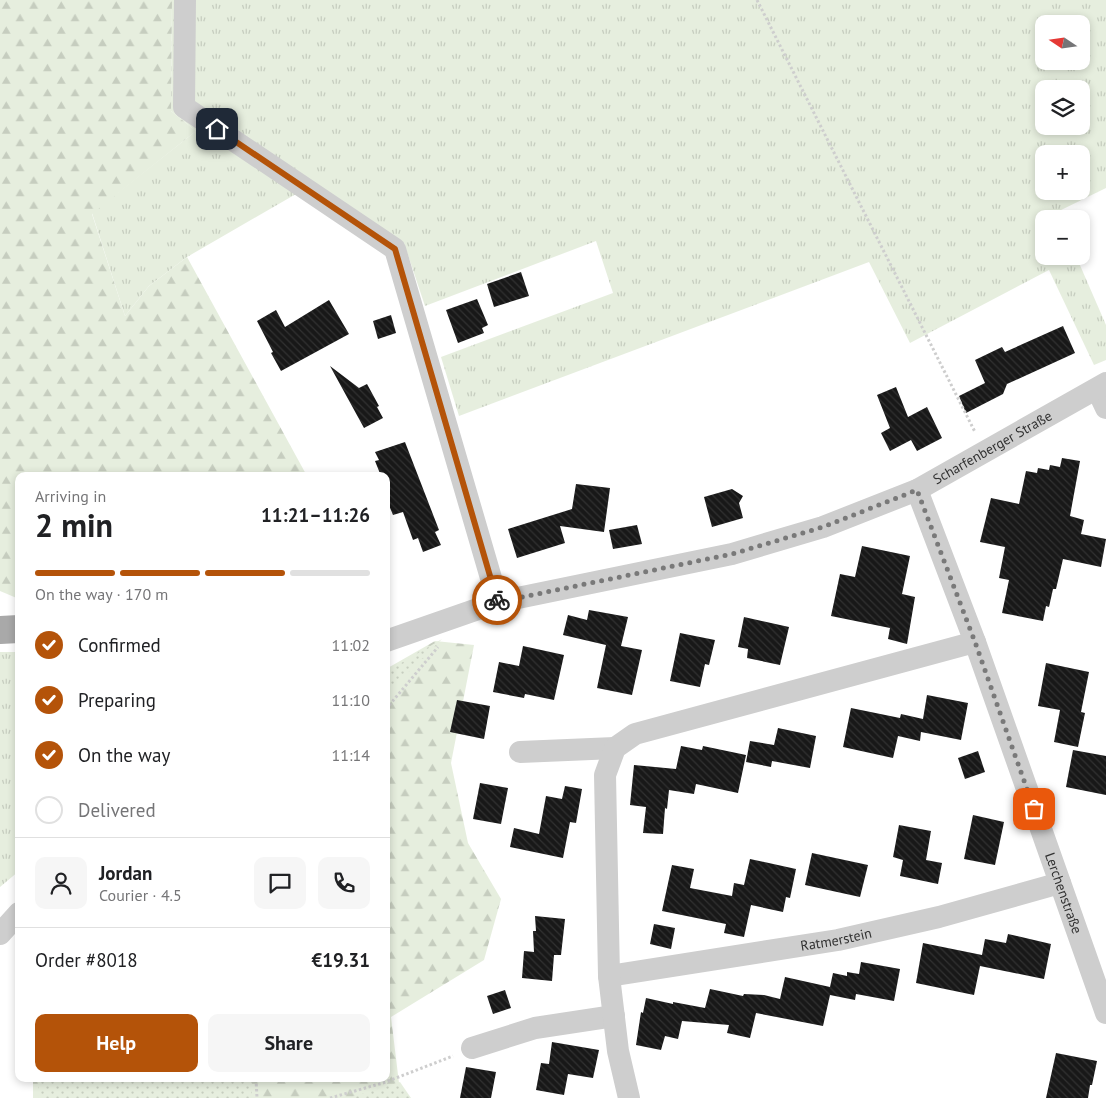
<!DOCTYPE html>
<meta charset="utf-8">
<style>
:root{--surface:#fff;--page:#f6f6f6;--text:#202124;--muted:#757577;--line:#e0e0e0;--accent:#b45309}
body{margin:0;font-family:"PT Sans",sans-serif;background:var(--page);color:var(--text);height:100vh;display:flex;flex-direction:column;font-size:19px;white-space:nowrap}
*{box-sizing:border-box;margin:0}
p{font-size:16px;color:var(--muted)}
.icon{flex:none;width:28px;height:28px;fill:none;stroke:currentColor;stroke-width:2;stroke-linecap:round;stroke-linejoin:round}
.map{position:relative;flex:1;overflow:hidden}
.details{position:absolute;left:15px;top:472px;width:375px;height:610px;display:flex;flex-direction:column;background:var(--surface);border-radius:10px;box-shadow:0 2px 8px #0003}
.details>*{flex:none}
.needle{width:32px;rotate:283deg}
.controls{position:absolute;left:1035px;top:15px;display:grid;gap:10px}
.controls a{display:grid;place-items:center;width:55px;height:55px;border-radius:10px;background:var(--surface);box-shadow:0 2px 8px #0003;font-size:25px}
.pin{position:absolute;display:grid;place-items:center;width:42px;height:42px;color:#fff;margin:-21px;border-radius:10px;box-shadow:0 2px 8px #0006}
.courier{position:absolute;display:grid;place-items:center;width:50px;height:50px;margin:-25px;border:4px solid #b45309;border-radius:50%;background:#fff;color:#222;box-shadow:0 1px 6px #0007}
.headline em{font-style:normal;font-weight:600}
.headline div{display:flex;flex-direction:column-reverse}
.headline{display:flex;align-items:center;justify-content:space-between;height:85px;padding:0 20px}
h1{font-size:32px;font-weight:600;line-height:38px}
.bar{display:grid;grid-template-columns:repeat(4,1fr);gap:8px 5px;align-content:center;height:60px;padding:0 20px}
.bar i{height:6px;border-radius:4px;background:var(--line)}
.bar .current{background:var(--accent)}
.bar p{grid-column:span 4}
.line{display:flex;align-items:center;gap:12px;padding:0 20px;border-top:1px solid var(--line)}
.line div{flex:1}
.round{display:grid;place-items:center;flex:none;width:52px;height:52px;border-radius:10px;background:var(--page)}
ol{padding:0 20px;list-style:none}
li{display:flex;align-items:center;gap:15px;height:55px}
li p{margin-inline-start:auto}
li .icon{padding:5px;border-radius:50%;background:var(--accent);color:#fff;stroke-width:4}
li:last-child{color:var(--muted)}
li i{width:28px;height:28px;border:2px solid var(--line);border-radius:50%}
.action{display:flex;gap:10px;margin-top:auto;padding:10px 20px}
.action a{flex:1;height:58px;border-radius:10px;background:var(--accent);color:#fff;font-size:20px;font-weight:600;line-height:58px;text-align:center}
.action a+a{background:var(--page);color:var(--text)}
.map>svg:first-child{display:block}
.grass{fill:url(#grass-tufts);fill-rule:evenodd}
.forest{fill:url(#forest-firs)}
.park{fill:url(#park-dots)}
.building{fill:url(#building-back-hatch)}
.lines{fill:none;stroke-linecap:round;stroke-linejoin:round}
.path{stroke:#cecece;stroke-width:3;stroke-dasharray:2.5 2.5;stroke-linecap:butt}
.minor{stroke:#cecece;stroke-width:22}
.major{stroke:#a9a9a9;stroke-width:28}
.done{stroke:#797979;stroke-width:5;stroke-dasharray:0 9}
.route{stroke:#b45309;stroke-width:6}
.labels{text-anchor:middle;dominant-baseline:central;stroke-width:5;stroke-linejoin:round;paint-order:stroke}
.street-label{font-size:14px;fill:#313131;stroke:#fff}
</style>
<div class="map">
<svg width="1106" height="1098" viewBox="0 0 1106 1098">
<defs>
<pattern id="grass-tufts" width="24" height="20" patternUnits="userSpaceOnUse" patternTransform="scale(1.25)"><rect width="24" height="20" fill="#e6eede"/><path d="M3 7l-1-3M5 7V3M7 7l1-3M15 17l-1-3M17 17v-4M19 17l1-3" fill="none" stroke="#c6cdbf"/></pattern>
<pattern id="forest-firs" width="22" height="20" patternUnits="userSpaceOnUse" patternTransform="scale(1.25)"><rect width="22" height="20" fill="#e6eede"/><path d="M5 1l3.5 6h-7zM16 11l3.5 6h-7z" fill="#c6cdbf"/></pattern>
<pattern id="park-dots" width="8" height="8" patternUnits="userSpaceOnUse" patternTransform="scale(1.25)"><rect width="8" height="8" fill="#e6eede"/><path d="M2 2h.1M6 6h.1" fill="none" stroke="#c6cdbf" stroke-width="1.8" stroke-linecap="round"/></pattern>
<pattern id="building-back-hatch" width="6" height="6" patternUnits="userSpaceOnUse" patternTransform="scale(1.25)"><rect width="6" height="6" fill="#181818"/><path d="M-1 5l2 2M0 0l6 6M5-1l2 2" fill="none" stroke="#313131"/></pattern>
</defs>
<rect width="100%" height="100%" fill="#fff"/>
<g class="grass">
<path d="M172,0h934v188l-49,24 2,7h-15v37h32l30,69v35l-12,5 -45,-95 -139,73 -41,-81 -410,154 -18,-59 172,-64 -17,-52 -171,65 -21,-63 -96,-64 -12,15 -109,63 -38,29 -24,30 -33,-103 104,-82 -25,-20zM1044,24h37v37h-37zM1044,89h37v37h-37zM1044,154h37v37h-37z"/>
<path d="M0,652h19v219l-19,16z"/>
</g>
<g class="forest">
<path d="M0,0h172l-1,111 25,20 -104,83 33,102 24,-30 38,-29 120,219h-288v123l-19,-8z"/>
<path d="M435,641l39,4 -23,118 17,80 33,56 -17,61 -93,57 8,66 10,15h-376v-19h353v-410z"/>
</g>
<g class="park">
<path d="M442,639l-56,55v-22z"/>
<path d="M38,1079h214v19h-213z"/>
<path d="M400,1082l11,16h-62z"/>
</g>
<g class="building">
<path d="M521,272l8,24 -35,11 -7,-23z"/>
<path d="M477,299l11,26 -6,3 2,5 -26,10 -12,-33z"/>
<path d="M329,300l20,34 -68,37 -10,-18 2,-1 -16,-31 19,-11 9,17z"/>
<path d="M391,315l5,18 -18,6 -5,-18z"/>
<path d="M1063,326l12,27 -68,31 -4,10 -37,19 -7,-17 26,-13 -10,-23 27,-13 3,5z"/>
<path d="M330,366l29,22 8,-4 12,22 -2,1 6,11 -19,10z"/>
<path d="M896,387l12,30 19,-10 15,31 -25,13 -6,-11 -21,11 -9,-18 9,-5 -13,-33z"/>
<path d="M405,442l34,88 -4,2 6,13 -18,7 -5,-14 -5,2 -10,-28 -10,3 -7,-17v-22h-5l-6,-15 4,-1 -4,-8z"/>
<path d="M1062,458l18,3 -10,55 14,4 -3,14 25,5 -5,28 -38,-8 -7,30h-3l-4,18 -3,-1 -3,15 -41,-8 7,-33 -10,-2 6,-31 -25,-5 11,-44 28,6 7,-33 11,2 1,-5 11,2 1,-5 10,2z"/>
<path d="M576,484l34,4 -6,44 -44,-6 5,17 -48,15 -9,-29 64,-20z"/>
<path d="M732,489l11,7 -4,7 4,15 -31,9 -8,-30z"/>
<path d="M637,525l5,19 -29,5 -4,-19z"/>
<path d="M862,546l48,10 -8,38 13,3 -8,47 -19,-5 2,-11 -59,-12 9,-42 15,3z"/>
<path d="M589,610l39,7 -7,29 21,4 -10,45 -35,-7 9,-43 -43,-10 5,-20 19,5z"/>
<path d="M744,617l45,10 -9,38 -33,-7 1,-9 -10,-2z"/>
<path d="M680,633l35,7 -6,25 -4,-1 -5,23 -30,-6z"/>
<path d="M523,646l41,9 -10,45 -29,-6 -1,4 -31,-6 6,-30 20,4z"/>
<path d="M1046,663l43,9 -8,40 4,1 -7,34 -24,-5 6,-32 -22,-4z"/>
<path d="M927,695l41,8 -7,37 -40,-8 -1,9 -22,-5 -5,22 -50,-11 8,-39 49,10 1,-4 22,5z"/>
<path d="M457,700l33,6 -6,33 -34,-7z"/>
<path d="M778,728l38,8 -6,32 -38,-7 -1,6 -25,-5 4,-21 24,4z"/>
<path d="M681,746l21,4 1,-4 43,9 -8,38 -42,-9 -2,10 -25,-4 -2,19 -2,-1 -2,26 -20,-1 3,-26 -16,-2 4,-40 42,4z"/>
<path d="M1073,750l33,6v39l-40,-8z"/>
<path d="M978,751l7,21 -20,7 -7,-21z"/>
<path d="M480,783l28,5 -7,36 -28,-5z"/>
<path d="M565,786l17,3 -6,34 -6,-1 -7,36 -53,-11 4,-19 25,6 7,-38 16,3z"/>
<path d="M973,815l31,7 -9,43 -31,-6z"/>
<path d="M899,825l32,6 -5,29 16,3 -4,21 -38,-8 3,-16 -10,-3z"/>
<path d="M812,853l56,12 -8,32 -55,-12z"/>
<path d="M750,859l46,10 -6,29 -4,-1 -3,15 -32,-7 -7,32 -20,-4 2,-9 -64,-13 10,-46 22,4 -4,19 42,8 2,-13 10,2z"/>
<path d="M535,916l30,3 -4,36h-7l-2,26 -30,-3 2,-27 10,1 -1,-21h3z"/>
<path d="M654,924l21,4 -4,21 -21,-5z"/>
<path d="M1008,934l43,10 -7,35 -64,-13 -6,29 -58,-12 7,-40 59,12 3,-16 21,4z"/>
<path d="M861,962l39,7 -6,32 -38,-7 -1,6 -25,-5 -7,31 -67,-13 -6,25 -23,-5 2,-8 -47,-4 -4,18 -13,-3 -4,14 -25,-5 5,-33 2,1 3,-15 27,6v-2l32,6 5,-19 33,7 1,-2 20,1 16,4 5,-22 45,10 3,-14 14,3v-4l12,2z"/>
<path d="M505,990l6,18 -18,6 -6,-18z"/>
<path d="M552,1042l47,8 -6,28 -25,-4 -4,21 -28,-5 5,-27 8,1z"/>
<path d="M1056,1053l41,8 -5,24h-2l-2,13h-42z"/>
<path d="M466,1067l30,5 -5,26h-31z"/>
</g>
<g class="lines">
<g class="path">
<path d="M757,0l218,432"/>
<path d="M386,709l52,-62"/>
<path d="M256,1079l1,19"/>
<path d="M330,1098l53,-15 70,-27"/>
</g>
<g class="minor">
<path d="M185,0l-1,107 211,142 103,353"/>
<path d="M1097,389l9,19"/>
<path id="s1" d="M917,490l58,152 131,371"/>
<path id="s2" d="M386,641l112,-39 234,-48 91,-27 94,-37 189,-107"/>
<path d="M520,752l95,-4"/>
<path d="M0,934l19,-21"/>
<path id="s3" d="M609,976l229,-36 101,-23 121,-34"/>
<path d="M472,1048l63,-20 79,-12"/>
<path d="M629,1098l-11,-47 -9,-75 -4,-201 10,-27 20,-14 340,-92"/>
</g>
<path class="major" d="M0,630l19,-1"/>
</g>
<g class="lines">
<path class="done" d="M497,600l1,2 234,-48 91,-27 94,-37 58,152 59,167"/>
<path class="route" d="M217,129l178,120 102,351"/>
</g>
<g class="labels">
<g class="street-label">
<text stroke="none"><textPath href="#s2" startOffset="640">Scharfenberger Straße</textPath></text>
<text stroke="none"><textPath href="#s1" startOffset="429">Lerchenstraße</textPath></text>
<text stroke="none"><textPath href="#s3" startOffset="230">Ratmerstein</textPath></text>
</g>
</g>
</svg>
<div class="controls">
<a><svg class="needle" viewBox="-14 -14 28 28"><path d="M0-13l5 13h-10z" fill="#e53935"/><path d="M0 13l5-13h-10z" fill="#757577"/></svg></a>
<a><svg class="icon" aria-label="layers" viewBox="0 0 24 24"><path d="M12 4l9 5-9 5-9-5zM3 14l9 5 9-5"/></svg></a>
<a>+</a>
<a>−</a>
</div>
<div class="pin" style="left:1034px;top:809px;background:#ea580c"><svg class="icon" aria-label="bag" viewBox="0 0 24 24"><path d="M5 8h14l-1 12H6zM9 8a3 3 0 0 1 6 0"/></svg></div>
<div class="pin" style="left:217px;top:129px;background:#1f2937"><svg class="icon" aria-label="home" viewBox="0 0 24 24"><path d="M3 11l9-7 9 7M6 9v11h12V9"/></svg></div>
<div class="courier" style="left:497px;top:600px"><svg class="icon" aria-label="bike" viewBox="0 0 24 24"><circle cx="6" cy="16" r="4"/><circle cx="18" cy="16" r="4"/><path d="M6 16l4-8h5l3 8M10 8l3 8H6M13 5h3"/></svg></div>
<section class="details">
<div class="headline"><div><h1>2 min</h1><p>Arriving in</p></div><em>11:21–11:26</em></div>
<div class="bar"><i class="current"></i><i class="current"></i><i class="current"></i><i></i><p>On the way · 170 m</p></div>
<ol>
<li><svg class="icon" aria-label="check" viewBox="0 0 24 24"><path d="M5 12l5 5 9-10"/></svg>Confirmed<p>11:02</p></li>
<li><svg class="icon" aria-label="check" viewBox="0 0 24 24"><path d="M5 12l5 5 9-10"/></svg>Preparing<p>11:10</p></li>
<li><svg class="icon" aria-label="check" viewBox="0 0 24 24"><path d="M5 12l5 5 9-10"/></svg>On the way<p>11:14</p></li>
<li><i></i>Delivered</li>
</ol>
<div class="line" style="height:90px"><a class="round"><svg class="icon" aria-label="person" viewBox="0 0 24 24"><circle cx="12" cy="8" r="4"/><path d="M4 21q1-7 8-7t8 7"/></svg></a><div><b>Jordan</b><p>Courier · 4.5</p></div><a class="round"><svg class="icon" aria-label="chat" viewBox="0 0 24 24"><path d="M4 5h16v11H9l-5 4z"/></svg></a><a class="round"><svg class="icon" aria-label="phone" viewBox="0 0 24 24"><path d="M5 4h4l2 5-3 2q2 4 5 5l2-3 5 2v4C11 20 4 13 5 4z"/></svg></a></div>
<div class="line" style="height:65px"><div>Order #8018</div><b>€19.31</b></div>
<div class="action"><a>Help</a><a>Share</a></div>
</section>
</div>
